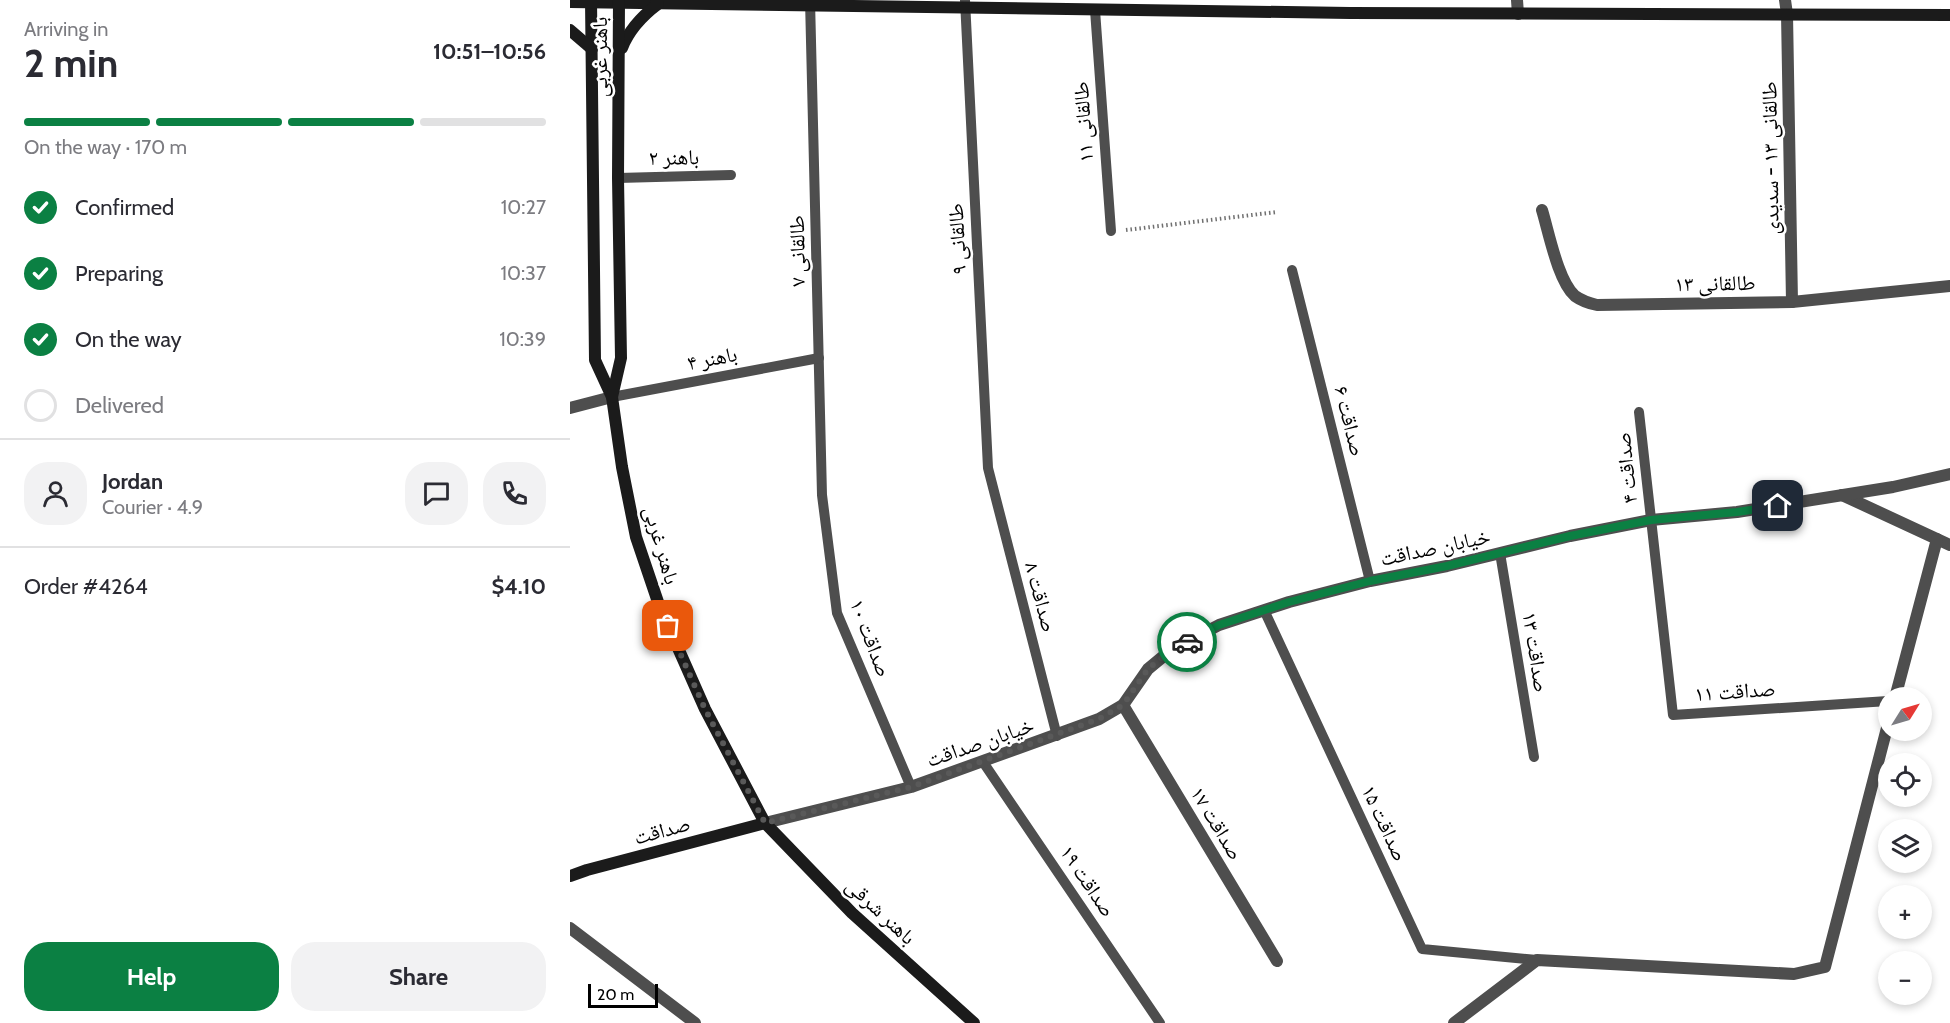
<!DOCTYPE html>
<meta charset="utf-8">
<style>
:root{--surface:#fff;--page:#f2f2f3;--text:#2b2b33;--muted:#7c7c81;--line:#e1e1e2;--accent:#0b8043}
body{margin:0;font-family:Cabin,"Noto Naskh Arabic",sans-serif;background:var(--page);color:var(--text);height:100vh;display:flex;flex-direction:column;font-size:22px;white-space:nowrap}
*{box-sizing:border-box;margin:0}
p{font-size:20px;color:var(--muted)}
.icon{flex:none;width:33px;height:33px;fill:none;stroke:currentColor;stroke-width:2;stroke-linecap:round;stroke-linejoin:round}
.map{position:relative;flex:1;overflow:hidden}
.details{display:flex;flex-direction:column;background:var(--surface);width:570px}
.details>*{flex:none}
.needle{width:39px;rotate:53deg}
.tools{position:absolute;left:1308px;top:687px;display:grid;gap:12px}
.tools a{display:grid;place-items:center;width:54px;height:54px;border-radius:50%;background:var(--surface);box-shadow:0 3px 9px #0003;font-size:30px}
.scale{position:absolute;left:18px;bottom:15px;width:70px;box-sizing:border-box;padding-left:6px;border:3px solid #000;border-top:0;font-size:16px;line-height:21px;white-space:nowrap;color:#000;-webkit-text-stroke:4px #fff;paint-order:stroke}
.pin{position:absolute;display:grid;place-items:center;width:51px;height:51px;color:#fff;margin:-26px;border-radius:12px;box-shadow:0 3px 9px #0006}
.courier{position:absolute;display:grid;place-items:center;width:60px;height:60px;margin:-30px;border:4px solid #0b8043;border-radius:50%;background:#fff;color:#222;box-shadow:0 2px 8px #0007}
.head em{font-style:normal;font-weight:800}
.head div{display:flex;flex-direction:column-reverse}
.head{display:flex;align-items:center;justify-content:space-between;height:102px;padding:0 24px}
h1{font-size:39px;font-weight:800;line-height:45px}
.bar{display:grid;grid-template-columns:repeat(4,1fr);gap:9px 6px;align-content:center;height:72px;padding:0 24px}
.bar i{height:8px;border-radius:4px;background:var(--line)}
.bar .active{background:var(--accent)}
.bar p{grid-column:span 4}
.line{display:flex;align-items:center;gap:15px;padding:0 24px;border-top:2px solid var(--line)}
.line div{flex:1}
.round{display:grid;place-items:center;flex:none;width:63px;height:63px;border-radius:24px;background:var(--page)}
ol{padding:0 24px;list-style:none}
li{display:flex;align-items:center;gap:18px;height:66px}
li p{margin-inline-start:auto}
li .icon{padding:6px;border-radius:50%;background:var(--accent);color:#fff;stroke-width:4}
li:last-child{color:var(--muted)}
li i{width:33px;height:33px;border:3px solid var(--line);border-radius:50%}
.primary-button{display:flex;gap:12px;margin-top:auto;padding:12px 24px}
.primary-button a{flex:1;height:69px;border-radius:24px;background:var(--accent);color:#fff;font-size:24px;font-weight:800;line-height:69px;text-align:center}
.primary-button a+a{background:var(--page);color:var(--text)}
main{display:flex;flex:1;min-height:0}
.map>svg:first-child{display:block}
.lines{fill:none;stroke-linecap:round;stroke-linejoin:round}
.path{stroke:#707070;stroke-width:4;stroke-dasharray:1.5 3;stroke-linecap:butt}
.lane{stroke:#4e4e4e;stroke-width:10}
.street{stroke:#4e4e4e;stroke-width:12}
.secondary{stroke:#1b1b1b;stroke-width:12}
.done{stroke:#595959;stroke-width:6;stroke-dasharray:0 10.8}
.route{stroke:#0b8043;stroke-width:8}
.labels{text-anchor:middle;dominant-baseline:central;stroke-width:5;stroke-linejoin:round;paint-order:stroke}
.street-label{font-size:21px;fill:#000;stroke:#fff}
</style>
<main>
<section class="details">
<div class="head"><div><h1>2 min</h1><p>Arriving in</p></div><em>10:51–10:56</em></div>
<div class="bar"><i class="active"></i><i class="active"></i><i class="active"></i><i></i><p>On the way · 170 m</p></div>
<ol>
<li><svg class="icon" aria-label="check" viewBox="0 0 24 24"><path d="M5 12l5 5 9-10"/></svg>Confirmed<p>10:27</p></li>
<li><svg class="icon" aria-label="check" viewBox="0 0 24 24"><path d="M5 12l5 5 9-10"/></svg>Preparing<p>10:37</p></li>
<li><svg class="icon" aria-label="check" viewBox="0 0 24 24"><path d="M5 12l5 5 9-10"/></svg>On the way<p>10:39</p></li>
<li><i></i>Delivered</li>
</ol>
<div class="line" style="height:108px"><a class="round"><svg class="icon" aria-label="person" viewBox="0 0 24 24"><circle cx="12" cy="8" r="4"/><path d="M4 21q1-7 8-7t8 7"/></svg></a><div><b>Jordan</b><p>Courier · 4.9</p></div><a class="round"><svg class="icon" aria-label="chat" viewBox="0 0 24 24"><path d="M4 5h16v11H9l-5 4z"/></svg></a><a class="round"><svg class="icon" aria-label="phone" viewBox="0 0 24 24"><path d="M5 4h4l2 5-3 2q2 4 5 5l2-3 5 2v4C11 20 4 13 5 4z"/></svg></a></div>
<div class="line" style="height:78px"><div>Order #4264</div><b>$4.10</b></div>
<div class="primary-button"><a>Help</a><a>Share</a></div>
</section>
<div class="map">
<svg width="1380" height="1023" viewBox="0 0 1380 1023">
<rect width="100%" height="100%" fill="#fff"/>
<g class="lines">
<path class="path" d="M556,230l151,-18"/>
<g class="lane">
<path d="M240,0l12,495 15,118 74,174"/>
<path d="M395,0l23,468 69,268"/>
<path d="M525,10l16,221"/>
<path d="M48,178l113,-3"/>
<path d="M722,270l78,311"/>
<path d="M42,397l207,-39"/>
<path d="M1069,412l34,303 215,-14"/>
<path d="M930,553l34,204"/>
<path d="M694,610l158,339 115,11"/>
<path d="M413,762l177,261"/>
</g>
<g class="street">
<path d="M947,0l1,14"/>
<path d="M1215,0l2,14 5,288"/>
<path d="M972,210c7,23 16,71 33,86 7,5 13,7 22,9l195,-3 158,-16"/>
<path d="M0,408l42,-11"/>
<path d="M1272,495l108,50"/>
<path d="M1325,698l42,-159"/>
<path d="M553,705l154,256"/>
<path d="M195,823l146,-36 188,-68 24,-14 25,-36 23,-19 48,-25 70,-23 81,-21 77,-15 123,-30 81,-16 86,-8 156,-25 57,-13"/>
<path d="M0,928l125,95"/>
<path d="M884,1023l83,-63 257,14 31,-7 63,-243"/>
</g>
<g class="secondary">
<path d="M21,0l4,360 17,37 10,70 14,70 23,68 46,104 60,114 87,90 122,110"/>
<path d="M0,2l780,11 600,2"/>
<path d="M0,30l22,19"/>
<path d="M52,48c7,-18 20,-32 36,-44l-2,-2"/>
<path d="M42,397l9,-39 -3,-180 1,-178"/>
<path d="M0,876l17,-6 178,-47"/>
</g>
</g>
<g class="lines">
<path class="done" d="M98,626l37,83 60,114 146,-36 188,-68 24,-14 25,-36 23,-19 16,-8"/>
<path class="route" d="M617,642l32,-17 70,-23 81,-21 77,-15 123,-30 81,-16 86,-8 41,-6"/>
</g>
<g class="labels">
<g class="street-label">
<text transform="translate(29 57) rotate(-90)">باهنر غربی</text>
<text transform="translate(513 122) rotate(-94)">طالقانی ۱۱</text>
<text transform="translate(104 157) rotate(-1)">باهنر ۲</text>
<text transform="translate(1200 158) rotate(-91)">طالقانی ۱۳ - سدیدی</text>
<text transform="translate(387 239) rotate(-93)">طالقانی ۹</text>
<text transform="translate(227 251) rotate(-91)">طالقانی ۷</text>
<text transform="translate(1145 283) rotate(-1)">طالقانی ۱۳</text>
<text transform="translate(142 358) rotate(-11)">باهنر ۴</text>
<text transform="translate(780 421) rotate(76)">صداقت ۶</text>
<text transform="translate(1056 468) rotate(-96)">صداقت ۴</text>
<text transform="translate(92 545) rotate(74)">باهنر غربی</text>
<text transform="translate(865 547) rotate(-12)">خیابان صداقت</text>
<text transform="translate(471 597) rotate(75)">صداقت ۸</text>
<text transform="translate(301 638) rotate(69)">صداقت ۱۰</text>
<text transform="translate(966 652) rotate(81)">صداقت ۱۳</text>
<text transform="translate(1165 691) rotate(-4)">صداقت ۱۱</text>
<text transform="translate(410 742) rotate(-19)">خیابان صداقت</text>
<text transform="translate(647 823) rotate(59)">صداقت ۱۷</text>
<text transform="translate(815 823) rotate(65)">صداقت ۱۵</text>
<text transform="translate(92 830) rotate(-15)">صداقت</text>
<text transform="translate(518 881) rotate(56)">صداقت ۱۹</text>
<text transform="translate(311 911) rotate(43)">باهنر شرقی</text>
</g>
</g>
</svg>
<div class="tools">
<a><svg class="needle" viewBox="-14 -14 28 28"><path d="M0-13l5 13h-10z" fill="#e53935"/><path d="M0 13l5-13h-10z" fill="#7c7c81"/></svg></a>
<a><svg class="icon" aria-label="locate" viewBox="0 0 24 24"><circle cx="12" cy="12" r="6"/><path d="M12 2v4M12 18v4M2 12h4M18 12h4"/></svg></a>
<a><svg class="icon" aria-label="layers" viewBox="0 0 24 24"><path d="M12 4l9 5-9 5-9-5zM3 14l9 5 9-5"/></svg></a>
<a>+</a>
<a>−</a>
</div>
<div class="scale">20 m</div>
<div class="pin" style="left:98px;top:626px;background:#ea580c"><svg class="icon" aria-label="bag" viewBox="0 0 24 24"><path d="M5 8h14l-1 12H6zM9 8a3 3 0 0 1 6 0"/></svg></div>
<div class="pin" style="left:1208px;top:506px;background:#1f2937"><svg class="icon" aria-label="home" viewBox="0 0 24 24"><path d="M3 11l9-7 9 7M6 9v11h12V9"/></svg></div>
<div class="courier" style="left:617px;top:642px"><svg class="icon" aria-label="car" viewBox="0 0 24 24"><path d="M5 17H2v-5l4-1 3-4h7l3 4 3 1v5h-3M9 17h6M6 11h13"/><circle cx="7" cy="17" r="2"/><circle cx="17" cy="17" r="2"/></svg></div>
</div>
</main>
